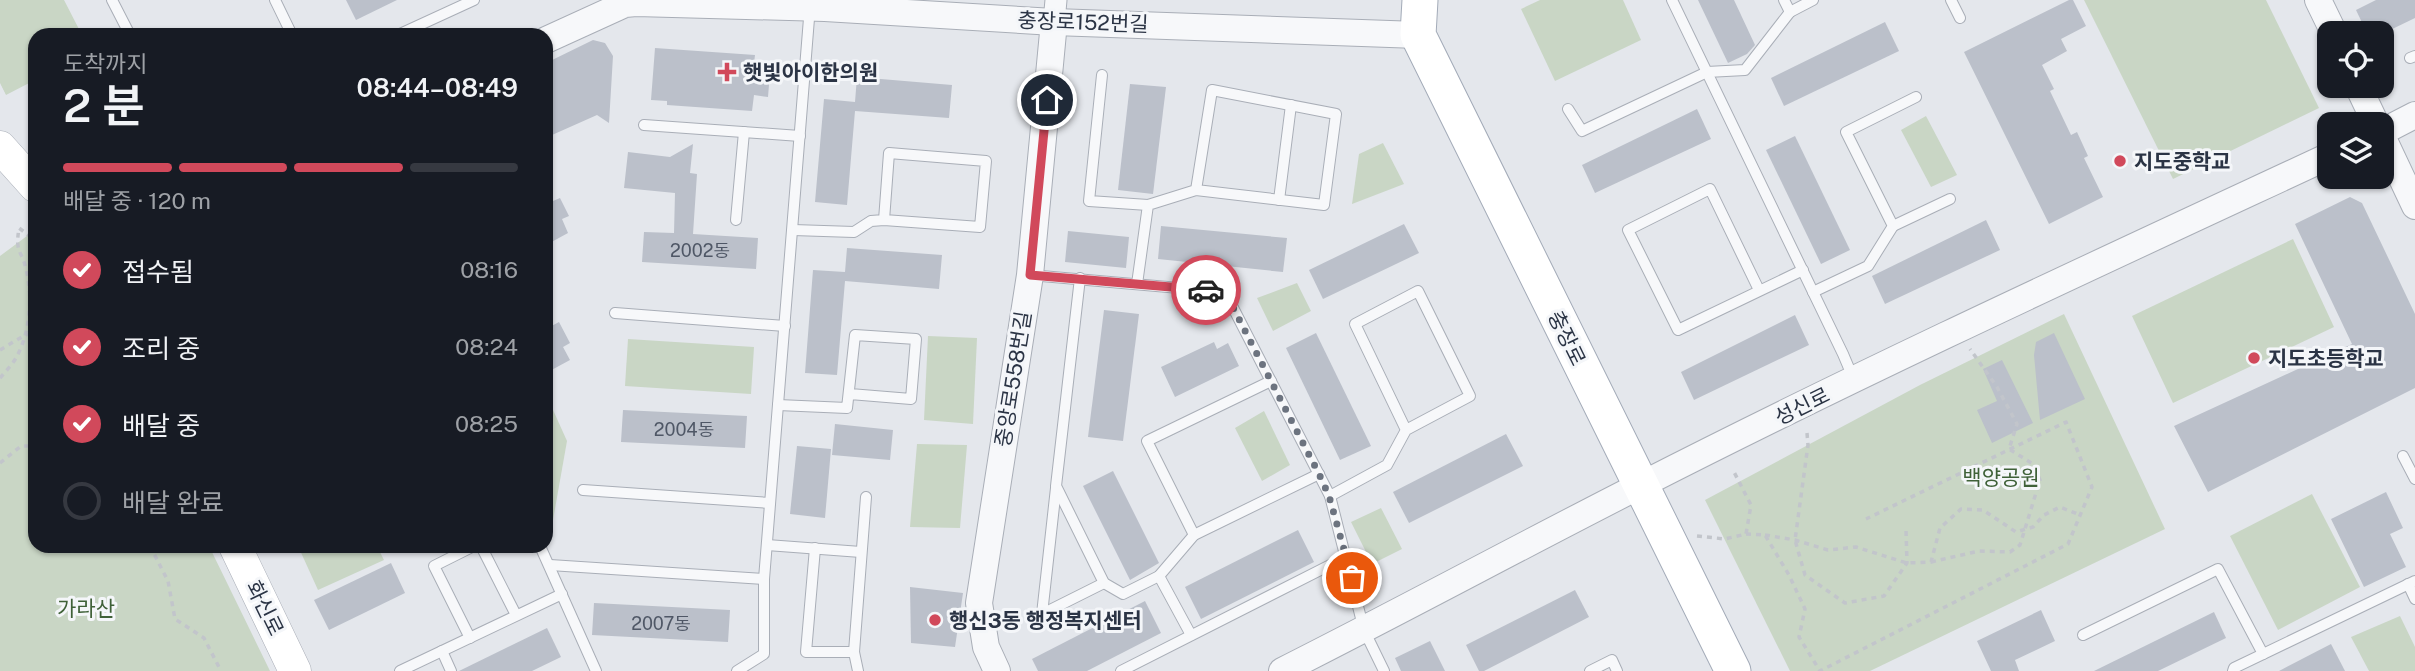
<!DOCTYPE html>
<html lang="ko">
<meta charset="utf-8">
<style>
:root{--surface:#171b24;--page:#20242c;--text:#f1f3f6;--muted:#9ea1a6;--line:#363941;--accent:#d1495b}
body{margin:0;font-family:"Public Sans","Noto Sans KR",sans-serif;background:var(--page);color:var(--text);height:100vh;display:flex;flex-direction:column;font-size:26px;white-space:nowrap}
*{box-sizing:border-box;margin:0}
p{font-size:23px;color:var(--muted)}
.icon{flex:none;width:38px;height:38px;fill:none;stroke:currentColor;stroke-width:2;stroke-linecap:round;stroke-linejoin:round}
.map{position:relative;flex:1;overflow:hidden}
.panel{position:absolute;left:28px;top:28px;width:525px;height:525px;display:flex;flex-direction:column;background:var(--surface);border-radius:21px;box-shadow:0 2px 5px #0004}
.panel>*{flex:none}
.tools{position:absolute;left:2317px;top:21px;display:grid;gap:14px}
.tools a{display:grid;place-items:center;width:77px;height:77px;border-radius:14px;background:var(--surface);box-shadow:0 2px 5px #0004;font-size:35px}
.pin{position:absolute;display:grid;place-items:center;width:60px;height:60px;color:#fff;margin:-30px;border:4px solid #fff;border-radius:50%;box-shadow:0 2px 7px #0007}
.courier{position:absolute;display:grid;place-items:center;width:70px;height:70px;margin:-35px;border:5px solid #d1495b;border-radius:50%;background:#fff;color:#222;box-shadow:0 2px 9px #0007}
.summary em{font-style:normal;font-weight:600}
.summary div{display:flex;flex-direction:column-reverse}
.summary{display:flex;align-items:center;justify-content:space-between;height:119px;padding:0 35px}
h1{font-size:46px;font-weight:600;line-height:52px}
.bar{display:grid;grid-template-columns:repeat(4,1fr);gap:10px 7px;align-content:center;height:84px;padding:0 35px}
.bar i{height:9px;border-radius:5px;background:var(--line)}
.bar .active{background:var(--accent)}
.bar p{grid-column:span 4}
ol{padding:0 35px;list-style:none}
li{display:flex;align-items:center;gap:21px;height:77px}
li p{margin-inline-start:auto}
li .icon{padding:7px;border-radius:50%;background:var(--accent);color:#fff;stroke-width:4}
li:last-child{color:var(--muted)}
li i{width:38px;height:38px;border:4px solid var(--line);border-radius:50%}
.map>svg:first-child{display:block}
.green{fill:#c9d6c5}
.building{fill:#bbc0ca}
.lines{fill:none;stroke-linecap:round;stroke-linejoin:round}
.service-casing{stroke:#a9aeb7;stroke-width:12}
.minor-casing{stroke:#a9aeb7;stroke-width:23}
.tertiary-casing{stroke:#a9aeb7;stroke-width:28}
.secondary-casing{stroke:#a9aeb7;stroke-width:33}
.primary-casing{stroke:#a3abb8;stroke-width:37}
.path{stroke:#c2c5cb;stroke-width:3.5;stroke-dasharray:5 5;stroke-linecap:butt}
.service{stroke:#f7f8fa;stroke-width:10}
.minor{stroke:#f7f8fa;stroke-width:21}
.tertiary{stroke:#f7f8fa;stroke-width:26}
.secondary{stroke:#fff;stroke-width:32}
.primary{stroke:#fff;stroke-width:35}
.done{stroke:#6c737f;stroke-width:7;stroke-dasharray:0 12.6}
.route{stroke:#d1495b;stroke-width:9}
.poi-dot{fill:#d1495b;stroke:#f4f6f9;stroke-width:2.5}
.labels{text-anchor:middle;dominant-baseline:central;stroke-width:6;stroke-linejoin:round;paint-order:stroke}
.number-label{font-size:18px;fill:#4f5766}
.street-label{font-size:21px;fill:#2b3445;stroke:#f4f6f9}
.poi-label{font-size:21px;font-weight:bold;fill:#2b3445;stroke:#f4f6f9;text-anchor:start}
.park-label{font-size:21px;fill:#3f6138;stroke:#f4f6f9}
</style>
<div class="map">
<svg width="2415" height="671" viewBox="0 0 2415 671">
<rect width="100%" height="100%" fill="#e4e7ec"/>
<g class="green">
<path d="M0,0h64l18,35h-47v45l-29,15 -6,-12z"/>
<path d="M1540,0h83l18,40 -86,41 -34,-72z"/>
<path d="M2084,0h182l53,108 -146,71z"/>
<path d="M1926,116l31,59 -26,12 -30,-57z"/>
<path d="M1383,143l21,41 -52,20 7,-50z"/>
<path d="M31,233l4,5v308h174l61,125h-270v-415z"/>
<path d="M2293,239l41,88 -161,76 -41,-87z"/>
<path d="M1297,283l14,28 -38,20 -16,-33z"/>
<path d="M2064,314l101,215 -295,142h-80l-85,-171 215,-115z"/>
<path d="M928,336l49,2 -4,86 -49,-4z"/>
<path d="M628,339l126,8 -3,47 -126,-8z"/>
<path d="M549,401l18,40 -14,79 -7,-15v-103z"/>
<path d="M1264,411l26,54 -28,16 -27,-53z"/>
<path d="M917,444l50,1 -7,83 -50,-1z"/>
<path d="M2312,494l48,93 -82,43 -48,-94z"/>
<path d="M1381,508l21,41 -30,15 -21,-42z"/>
<path d="M298,546h79l7,14 -66,30z"/>
<path d="M2400,616l15,31v24h-46l-18,-34z"/>
</g>
<g class="building">
<path d="M346,0h51l-41,20z"/>
<path d="M1698,0h36l21,45 -8,9 -19,9z"/>
<path d="M2069,0h4l13,26 -25,13 6,12 -25,14 12,24 -4,2 21,44 6,-3 11,24 -4,2 19,39 -54,27 -85,-172z"/>
<path d="M2376,0h39v18l-31,15h-17l-11,-23z"/>
<path d="M1885,22l14,29 -115,55 -13,-28z"/>
<path d="M593,40l12,3 8,13 -4,67 -12,-8 -45,20 -6,-11v-61z"/>
<path d="M655,48l100,7 -2,16 17,1 -2,25 -14,-2 -2,16 -85,-6v-4l-16,-1z"/>
<path d="M857,77l95,8 -3,33 -94,-7 -8,94 -32,-3 9,-103 31,3z"/>
<path d="M1130,84l36,3 -13,107 -35,-4z"/>
<path d="M1697,109l14,30 -116,54 -13,-28z"/>
<path d="M1795,136l55,114 -29,14 -55,-114z"/>
<path d="M693,144l-3,29 7,1 -4,60 65,4 -2,31 -114,-7 2,-30 30,1 1,-40 -51,-5 4,-36 42,5z"/>
<path d="M546,186l7,15 7,-3 9,18 -7,3 6,14 -22,12z"/>
<path d="M2350,197l12,6 53,111v74l-207,104 -34,-66 178,-82 -57,-120z"/>
<path d="M1986,220l14,30 -115,54 -13,-28z"/>
<path d="M1404,224l15,29 -96,46 -14,-29z"/>
<path d="M1161,226l126,12 -4,34 -125,-13z"/>
<path d="M1068,231l61,6 -3,31 -61,-6z"/>
<path d="M847,248l95,7 -3,34 -94,-8 -8,94 -32,-2 8,-103 32,2z"/>
<path d="M1104,310l35,4 -16,127 -35,-4z"/>
<path d="M1795,315l14,30 -115,55 -13,-28z"/>
<path d="M559,322l11,21 -7,4 7,13 -24,13v-44z"/>
<path d="M1316,333l55,113 -31,14 -54,-112z"/>
<path d="M2054,333l31,66 -45,21 -6,-65 2,-13z"/>
<path d="M1214,342l3,7 11,-6 11,23 -64,31 -14,-30z"/>
<path d="M2002,360l31,63 -41,20 -15,-33 20,-9 -14,-32z"/>
<path d="M623,410l124,6 -2,32 -124,-6z"/>
<path d="M835,424l58,6 -3,30 -58,-5z"/>
<path d="M1506,434l17,32 -114,57 -16,-31z"/>
<path d="M797,446l34,3 -6,69 -35,-4z"/>
<path d="M1113,471l46,92 -29,17 -47,-94z"/>
<path d="M2386,492l17,36 -13,6 16,33 -42,20 -33,-68z"/>
<path d="M1298,530l16,32 -113,57 -16,-32z"/>
<path d="M391,563l14,30 -76,37 -15,-30z"/>
<path d="M910,587l53,6 -8,54 -44,-4z"/>
<path d="M1575,590l14,27 -105,54h-5l-13,-26z"/>
<path d="M1145,601l16,32 -74,38h-49l-6,-12z"/>
<path d="M594,603l136,7 -2,32 -136,-7z"/>
<path d="M2041,610l14,31 -40,19 4,11h-28l-14,-30z"/>
<path d="M2214,612l12,26 -68,33h-64z"/>
<path d="M547,628l14,29 -29,14h-73z"/>
<path d="M1430,641l15,30h-44l-6,-13z"/>
<path d="M2331,644l14,27h-66z"/>
</g>
<g class="lines">
<defs>
<g id="service">
<path d="M112,0l18,35"/>
<path d="M275,0l17,35"/>
<path d="M1672,0l171,354 11,26"/>
<path d="M1951,0l9,18"/>
<path d="M1790,12l23,-12"/>
<path d="M400,34l74,-34"/>
<path d="M2410,58l5,-2"/>
<path d="M1102,75l-13,126 59,4"/>
<path d="M1568,109l14,22 125,-59 38,-2 45,-58 -6,-12"/>
<path d="M644,125l156,11"/>
<path d="M1279,200l12,-95"/>
<path d="M736,220l8,-88"/>
<path d="M1893,226l57,-27"/>
<path d="M793,230l61,2 17,-11 13,-1 96,7 6,-66 -97,-8 -5,67"/>
<path d="M1030,275l195,17 105,204 34,134 20,41"/>
<path d="M1080,278l-24,208 48,97 19,11 36,-18 35,-41 125,-61"/>
<path d="M1137,284l11,-79 48,-15 128,15 12,-91 -124,-24 -16,100"/>
<path d="M1759,290l-49,-101 -82,41 50,100 125,-60"/>
<path d="M1813,292l55,-26 25,-40 -47,-94 70,-35"/>
<path d="M615,313l170,13"/>
<path d="M778,405l69,3 8,-73 61,4 -5,60 -61,-5"/>
<path d="M2403,456l12,23"/>
<path d="M1056,488l-14,126 62,-31"/>
<path d="M583,490l187,13"/>
<path d="M1330,496l57,-31 19,-35 64,-34 -52,-105 -63,33 51,106"/>
<path d="M1194,535l-47,-94 124,-60"/>
<path d="M767,545l94,7"/>
<path d="M481,546l35,69"/>
<path d="M540,546l56,125"/>
<path d="M815,548l-9,104h48"/>
<path d="M550,565l214,14"/>
<path d="M1159,576l32,59"/>
<path d="M2408,584l7,15"/>
<path d="M2083,635l135,-66 45,85"/>
<path d="M470,638l-36,-72 40,-20"/>
<path d="M442,651l9,20"/>
<path d="M400,671l162,-77"/>
<path d="M737,671l27,-17v-75l46,-573"/>
<path d="M858,671l-4,-19 12,-155"/>
<path d="M1121,671l225,-114"/>
<path d="M1590,671l22,-11 5,11"/>
<path d="M2233,671l1,-3 181,-87"/>
</g>
<path id="minor" d="M1054,22l2,-22"/>
<g id="tertiary">
<path d="M2318,0l16,33"/>
<path d="M546,40l79,-36 11,-1 189,5 229,14 364,13"/>
<path d="M2358,86l18,38"/>
<path d="M2382,132l33,-17"/>
<path d="M2382,136l33,70"/>
<path d="M997,671l-11,-24 -7,-44 51,-328 24,-253"/>
<path d="M1282,671c121,-61 239,-125 359,-186 227,-116 458,-222 688,-329"/>
</g>
<g id="secondary">
<path d="M0,147l35,39"/>
<path d="M235,546l60,125"/>
</g>
<path id="primary" d="M1420,0l-2,35 315,636"/>
</defs>
<use href="#service" class="service-casing"/>
<use href="#minor" class="minor-casing"/>
<use href="#tertiary" class="tertiary-casing"/>
<use href="#secondary" class="secondary-casing"/>
<use href="#primary" class="primary-casing"/>
<g class="path">
<path d="M0,350l25,-15 10,-2"/>
<path d="M0,378c6,-7 13,-14 17,-22 13,-24 16,-59 9,-87 -5,-21 -11,-15 -7,-41l16,12"/>
<path d="M1807,433l1,12 -13,95 10,35 40,28 39,-7 23,-33 -1,-33"/>
<path d="M0,463l21,-17h14"/>
<path d="M1746,534l19,1 24,40 16,34 -6,28 21,34 248,-127 24,-57 -26,-65 -200,97"/>
<path d="M1765,535l30,5 33,10 28,-3 51,16 24,-1 9,-34 21,-19 22,1 33,22 17,-5 11,-12 16,-8 20,8"/>
<path d="M1697,536l28,3 21,-5 5,-29 -17,-33"/>
<path d="M150,546l18,35 7,38 29,19 17,33"/>
<path d="M1931,562l48,-11 31,1 10,-7 20,-65 -7,-16 -24,-15 8,-25 -20,-37 -27,-38"/>
</g>
<use href="#service" class="service"/>
<use href="#minor" class="minor"/>
<use href="#tertiary" class="tertiary"/>
<use href="#secondary" class="secondary"/>
<use href="#primary" class="primary"/>
</g>
<g class="lines">
<path class="done" d="M1206,290l19,2 94,182 10,22 23,82"/>
<path class="route" d="M1047,100l-17,175 176,15"/>
</g>
<g class="poi-dot">
<path d="M723.5 61.5h7v7h7v7h-7v7h-7v-7h-7v-7h7z"/>
<circle cx="2120" cy="161" r="7"/>
<circle cx="2254" cy="358" r="7"/>
<circle cx="935" cy="620" r="7"/>
</g>
<g class="labels">
<g class="number-label">
<text x="700" y="250">2002동</text>
<text x="684" y="429">2004동</text>
<text x="661" y="623">2007동</text>
</g>
<g class="street-label">
<text transform="translate(1083 22) rotate(2)">충장로152번길</text>
<text transform="translate(1567 338) rotate(64)">충장로</text>
<text transform="translate(1013 379) rotate(-81)">중앙로558번길</text>
<text transform="translate(1802 406) rotate(-26)">성신로</text>
<text transform="translate(265 608) rotate(64)">화신로</text>
</g>
<g class="poi-label">
<text x="743" y="72">햇빛아이한의원</text>
<text x="2134" y="161">지도중학교</text>
<text x="2268" y="358">지도초등학교</text>
<text x="949" y="620">행신3동 행정복지센터</text>
</g>
<g class="park-label">
<text x="2001" y="477">백양공원</text>
<text x="86" y="608">가라산</text>
</g>
</g>
</svg>
<div class="tools">
<a><svg class="icon" aria-label="locate" viewBox="0 0 24 24"><circle cx="12" cy="12" r="6"/><path d="M12 2v4M12 18v4M2 12h4M18 12h4"/></svg></a>
<a><svg class="icon" aria-label="layers" viewBox="0 0 24 24"><path d="M12 4l9 5-9 5-9-5zM3 14l9 5 9-5"/></svg></a>
</div>
<div class="pin" style="left:1352px;top:578px;background:#ea580c"><svg class="icon" aria-label="bag" viewBox="0 0 24 24"><path d="M5 8h14l-1 12H6zM9 8a3 3 0 0 1 6 0"/></svg></div>
<div class="pin" style="left:1047px;top:100px;background:#1f2937"><svg class="icon" aria-label="home" viewBox="0 0 24 24"><path d="M3 11l9-7 9 7M6 9v11h12V9"/></svg></div>
<div class="courier" style="left:1206px;top:290px"><svg class="icon" aria-label="car" viewBox="0 0 24 24"><path d="M5 17H2v-5l4-1 3-4h7l3 4 3 1v5h-3M9 17h6M6 11h13"/><circle cx="7" cy="17" r="2"/><circle cx="17" cy="17" r="2"/></svg></div>
<section class="panel">
<div class="summary"><div><h1>2 분</h1><p>도착까지</p></div><em>08:44–08:49</em></div>
<div class="bar"><i class="active"></i><i class="active"></i><i class="active"></i><i></i><p>배달 중 · 120 m</p></div>
<ol>
<li><svg class="icon" aria-label="check" viewBox="0 0 24 24"><path d="M5 12l5 5 9-10"/></svg>접수됨<p>08:16</p></li>
<li><svg class="icon" aria-label="check" viewBox="0 0 24 24"><path d="M5 12l5 5 9-10"/></svg>조리 중<p>08:24</p></li>
<li><svg class="icon" aria-label="check" viewBox="0 0 24 24"><path d="M5 12l5 5 9-10"/></svg>배달 중<p>08:25</p></li>
<li><i></i>배달 완료</li>
</ol>
</section>
</div>
